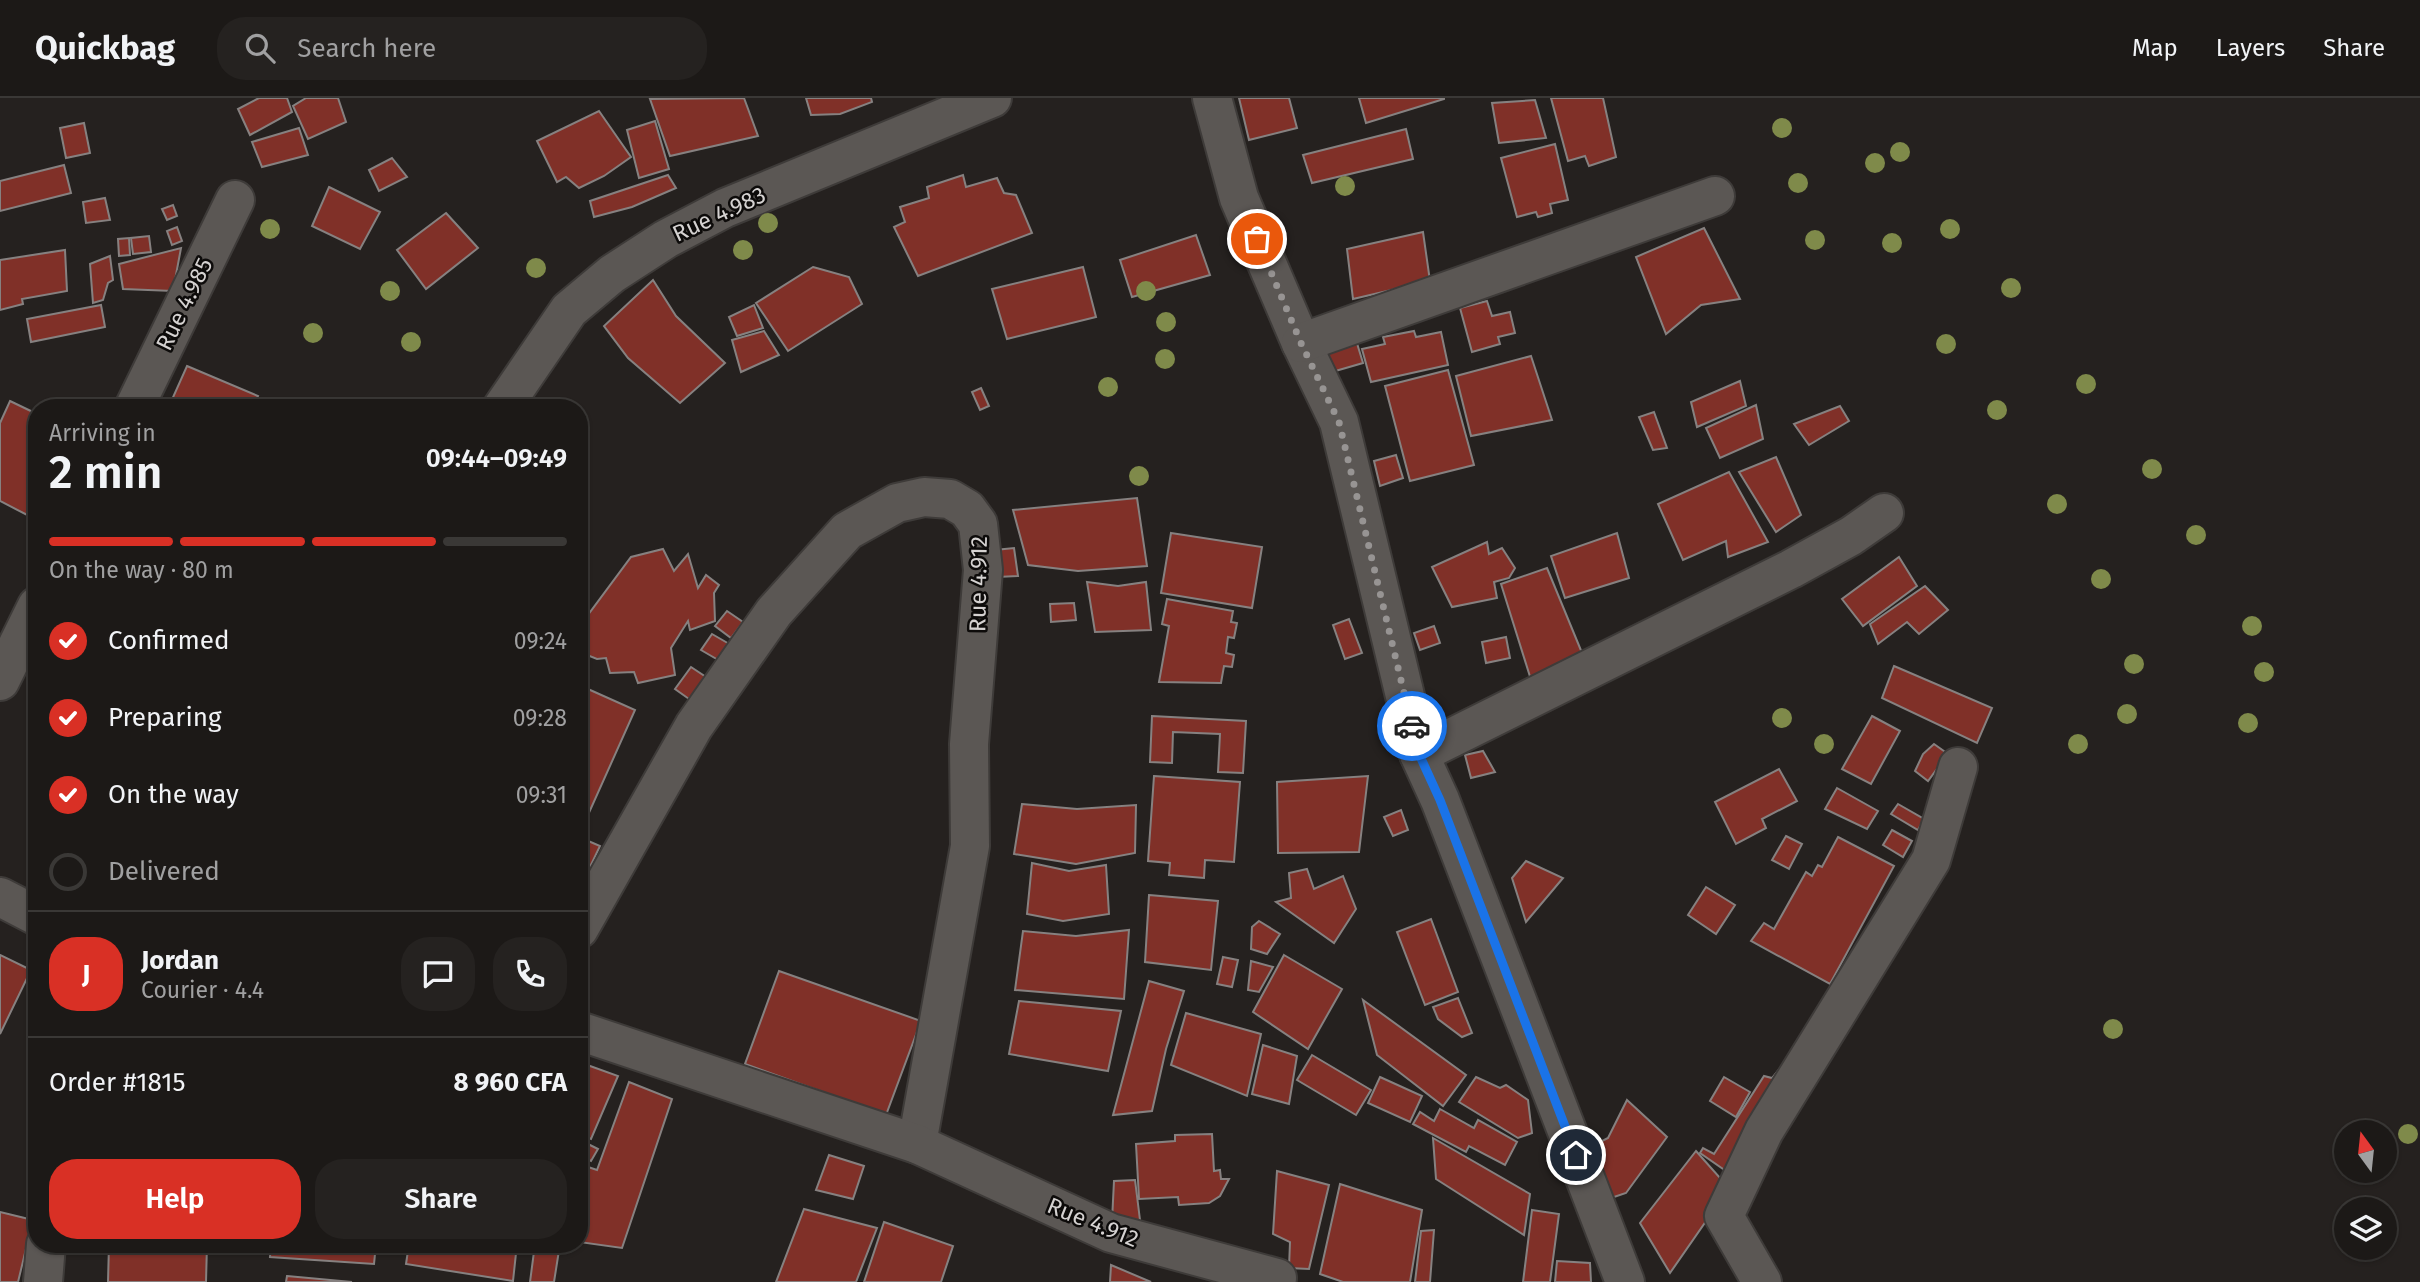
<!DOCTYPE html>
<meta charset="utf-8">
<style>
:root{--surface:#1c1917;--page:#252220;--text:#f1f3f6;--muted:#a0a0a1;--line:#3a3836;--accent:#d93025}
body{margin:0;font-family:"Fira Sans",sans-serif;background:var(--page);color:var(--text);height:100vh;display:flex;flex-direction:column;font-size:26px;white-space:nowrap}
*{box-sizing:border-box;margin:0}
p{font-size:23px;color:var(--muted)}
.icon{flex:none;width:38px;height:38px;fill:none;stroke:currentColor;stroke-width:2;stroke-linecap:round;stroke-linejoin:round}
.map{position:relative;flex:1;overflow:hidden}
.side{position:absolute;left:28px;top:301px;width:560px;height:854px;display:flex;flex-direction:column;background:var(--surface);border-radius:28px;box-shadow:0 2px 5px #0004,0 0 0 2px var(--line)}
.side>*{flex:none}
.needle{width:46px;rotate:345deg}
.buttons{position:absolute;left:2334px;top:1022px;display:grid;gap:14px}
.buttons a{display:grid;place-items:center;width:63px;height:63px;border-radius:50%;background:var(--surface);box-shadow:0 2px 5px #0004,0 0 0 2px var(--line);font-size:35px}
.pin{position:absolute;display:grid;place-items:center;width:60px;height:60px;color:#fff;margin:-30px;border:4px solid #fff;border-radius:50%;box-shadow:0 2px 7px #0007}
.courier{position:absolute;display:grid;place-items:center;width:70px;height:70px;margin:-35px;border:5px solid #1a73e8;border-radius:50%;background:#fff;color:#222;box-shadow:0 2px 9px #0007}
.summary em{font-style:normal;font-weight:600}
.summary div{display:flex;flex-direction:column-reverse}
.summary{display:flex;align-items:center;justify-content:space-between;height:119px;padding:0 21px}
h1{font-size:46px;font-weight:600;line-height:52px}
.bar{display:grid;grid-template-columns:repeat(4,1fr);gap:10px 7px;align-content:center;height:84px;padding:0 21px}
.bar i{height:9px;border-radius:5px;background:var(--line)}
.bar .on{background:var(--accent)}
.bar p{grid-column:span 4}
.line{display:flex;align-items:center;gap:18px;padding:0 21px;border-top:2px solid var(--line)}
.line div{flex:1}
.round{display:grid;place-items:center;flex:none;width:74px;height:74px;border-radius:28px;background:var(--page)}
ol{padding:0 21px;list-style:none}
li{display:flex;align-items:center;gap:21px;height:77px}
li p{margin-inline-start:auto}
li .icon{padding:7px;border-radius:50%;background:var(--accent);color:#fff;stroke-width:4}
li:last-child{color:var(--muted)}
li i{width:38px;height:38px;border:4px solid var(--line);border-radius:50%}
.cta{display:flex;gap:14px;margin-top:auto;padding:14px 21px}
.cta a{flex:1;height:80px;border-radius:28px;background:var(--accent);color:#fff;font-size:28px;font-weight:600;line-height:80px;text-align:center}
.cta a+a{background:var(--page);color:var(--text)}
header{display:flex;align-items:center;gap:42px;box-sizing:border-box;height:98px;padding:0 35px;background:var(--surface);border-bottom:2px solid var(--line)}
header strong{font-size:33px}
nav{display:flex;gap:38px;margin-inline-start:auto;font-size:24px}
.search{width:490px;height:63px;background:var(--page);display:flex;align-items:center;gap:18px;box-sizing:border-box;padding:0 24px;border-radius:28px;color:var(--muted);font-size:26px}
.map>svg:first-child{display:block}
.building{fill:#803028;stroke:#868180;stroke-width:2}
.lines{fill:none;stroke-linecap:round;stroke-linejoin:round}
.minor-casing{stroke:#3e3b39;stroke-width:42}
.minor{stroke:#5b5754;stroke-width:38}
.tree{fill:#7f8a4a}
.done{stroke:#979493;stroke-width:7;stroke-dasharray:0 12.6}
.route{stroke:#1a73e8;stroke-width:9}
.labels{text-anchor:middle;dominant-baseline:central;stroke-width:5;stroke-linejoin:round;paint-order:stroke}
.street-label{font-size:23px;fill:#d5d2d1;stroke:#0d0b0a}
</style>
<header>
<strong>Quickbag</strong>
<div class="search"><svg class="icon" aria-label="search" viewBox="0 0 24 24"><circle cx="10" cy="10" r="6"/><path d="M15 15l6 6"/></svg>Search here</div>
<nav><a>Map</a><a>Layers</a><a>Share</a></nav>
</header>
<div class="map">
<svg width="2420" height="1184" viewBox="0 0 2420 1184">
<rect width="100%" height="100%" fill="#25211f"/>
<g class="building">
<path d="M259,0h28l5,14 -42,23 -12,-26z"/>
<path d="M306,0h32l8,24 -38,17 -15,-33z"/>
<path d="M744,0l14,38 -88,20 -20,-57z"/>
<path d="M806,0h65l1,4 -32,12 -29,1z"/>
<path d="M1239,0h50l8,30 -48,12z"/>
<path d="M1359,0h85v1l-78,24z"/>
<path d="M1551,0h52l13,59 -27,9 -4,-10 -17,5z"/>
<path d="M1535,2l11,38 -47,5 -7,-40z"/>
<path d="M599,13l32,46 -27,19 -25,12 -13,-11 -9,5 -20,-41z"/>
<path d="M655,23l14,48 -30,9 -12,-48z"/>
<path d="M84,25l6,30 -24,5 -6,-30z"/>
<path d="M299,30l9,27 -46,12 -10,-25z"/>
<path d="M1406,31l7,30 -101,24 -9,-28z"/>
<path d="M1555,46l13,56 -18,4 2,9 -14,4 -2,-5 -19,5 -16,-59z"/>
<path d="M392,60l15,19 -28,14 -10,-21z"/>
<path d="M64,67l7,28 -71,18v-30z"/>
<path d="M668,77l8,13 -44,19 -38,10 -4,-16z"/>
<path d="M963,77l3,12 31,-9 7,15 12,2 16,38 -114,43 -24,-49 11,-5 -5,-15 29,-9 -2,-11z"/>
<path d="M329,89l51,25 -20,37 -48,-23z"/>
<path d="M105,100l5,22 -24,3 -3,-21z"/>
<path d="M173,107l4,11 -10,4 -5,-11z"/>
<path d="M446,115l32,35 -52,41 -29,-39z"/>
<path d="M177,129l5,14 -10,4 -5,-14z"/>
<path d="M1704,130l36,71 -39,6 -35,29 -30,-77z"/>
<path d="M1423,134l7,49 -77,18 -6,-50z"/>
<path d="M1196,137l14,40 -78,22 -12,-37z"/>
<path d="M149,138l2,16 -18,2 -2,-16z"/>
<path d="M129,140l1,17 -11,1 -1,-17z"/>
<path d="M181,150l-8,43 -50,-2 -4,-25z"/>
<path d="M65,152l2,41 -45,8 1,5 -23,6v-50z"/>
<path d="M110,158l3,24 -5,3 -5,17 -10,3 -3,-39z"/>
<path d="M813,169l36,10 13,27 -74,47 -32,-48z"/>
<path d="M1083,169l13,50 -89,22 -15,-50z"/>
<path d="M653,182l23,36 49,47 -45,40 -52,-45 -24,-32z"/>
<path d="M1487,203l5,15 18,-4 5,21 -17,4 2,7 -28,8 -12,-44z"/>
<path d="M101,207l4,22 -74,15 -4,-23z"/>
<path d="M754,207l9,23 -26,8 -8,-19z"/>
<path d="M764,233l15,24 -38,17 -9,-32z"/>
<path d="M1414,233l2,6 25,-5 7,33 -77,17 -9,-33 23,-5 -2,-7z"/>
<path d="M1356,242l7,23 -31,9 -7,-22z"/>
<path d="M1531,258l21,64 -81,16 -15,-60z"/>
<path d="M187,268l71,30 -5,12h-75l-8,-4z"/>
<path d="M1448,272l26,95 -64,16 -25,-95z"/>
<path d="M1740,283l6,25 -49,21 -6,-25z"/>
<path d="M981,290l8,18 -9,4 -8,-18z"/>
<path d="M10,303l27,13v106l-37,-19v-78z"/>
<path d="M1756,307l7,34 -43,19 -14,-30z"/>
<path d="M1840,308l9,15 -40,24 -15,-21z"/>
<path d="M1654,314l13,36 -14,2 -14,-33z"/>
<path d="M1396,357l7,23 -23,8 -6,-25z"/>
<path d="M1776,359l25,58 -25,17 -37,-60z"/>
<path d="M1729,374l39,70 -40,15 -2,-16 -43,19 -25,-56z"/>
<path d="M1137,400l10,68 -69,5 -50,-6 -15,-55z"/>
<path d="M1171,435l91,14 -10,61 -91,-15z"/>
<path d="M1617,435l12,45 -64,20 -14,-42z"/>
<path d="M1487,444l2,12 13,-6 13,20 -6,10 -15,4 3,16 -45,9 -20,-40z"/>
<path d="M1014,450l4,28 -21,1 -2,-27z"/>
<path d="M663,451l11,22 14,-17 10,34 8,-13 13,10 -5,8 1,28 -25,9 -2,-9 -17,27 4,27 -37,8 -4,-11 -24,1 -4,-15 -9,1 -10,-4 -6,-16 4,-20 46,-62z"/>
<path d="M1899,459l18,29 -54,40 -21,-27z"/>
<path d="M1547,470l40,97 -55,18 -31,-99z"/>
<path d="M1087,484l31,4 28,-4 5,48 -56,2z"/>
<path d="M1925,488l23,24 -29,24 -12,-12 -29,22 -8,-20z"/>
<path d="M1167,501l66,12 -2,11 6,1 -3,15 -6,-1 -2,16 8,2 -2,12 -8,-1 -3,17 -62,-1 10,-56 -7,-2z"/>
<path d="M1074,505l2,17 -25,2 -1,-18z"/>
<path d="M727,513l16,11 -12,16 -16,-12z"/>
<path d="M1349,521l13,34 -17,6 -12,-34z"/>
<path d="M1434,528l6,17 -20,7 -6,-17z"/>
<path d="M712,536l19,11 -11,16 -19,-11z"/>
<path d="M1506,539l4,21 -24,5 -4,-21z"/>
<path d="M1894,568l98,42 -15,35 -95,-45z"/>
<path d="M691,569l15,10 -17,22 -14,-10z"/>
<path d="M579,587l56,25 -47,105 -9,-4z"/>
<path d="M1152,618l94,5 -3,52 -25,-1 2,-38 -47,-2 -1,31 -22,-1z"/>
<path d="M1872,618l28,15 -29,53 -29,-15z"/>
<path d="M1934,646l14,10 -20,27 -13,-10 8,-17z"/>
<path d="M1483,653l12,21 -24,6 -6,-23z"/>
<path d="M1779,671l18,32 -35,18 4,9 -30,16 -21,-42z"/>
<path d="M1154,678l86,6 -6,80 -29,-2 -1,18 -35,-3 1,-12 -22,-2z"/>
<path d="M1368,678l-9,76 -81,1 -1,-71z"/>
<path d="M1837,690l41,23 -11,18 -42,-20z"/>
<path d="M1022,706l55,5 59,-4 -1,48 -59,11 -62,-10z"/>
<path d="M1898,706l26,15 -6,11 -27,-16z"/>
<path d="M1401,712l7,20 -15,6 -9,-19z"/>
<path d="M1892,732l20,11 -9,16 -20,-12z"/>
<path d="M1786,738l16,8 -13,25 -17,-9z"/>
<path d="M579,739l21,9 -21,44z"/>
<path d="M1838,739l56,29 -64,118 -79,-43 13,-18 10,6 32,-57 6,4 6,-11 4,2z"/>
<path d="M1526,763l37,17 -37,44 -14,-44z"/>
<path d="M1032,765l37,8 37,-6 3,49 -46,7 -36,-7z"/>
<path d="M1307,771l7,20 29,-13 13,33 -22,34 -58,-41 15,-4 -2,-25z"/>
<path d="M1706,789l29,18 -19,29 -28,-19z"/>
<path d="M1149,797l69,6 -7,69 -66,-8z"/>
<path d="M1431,821l27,73 -33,13 -28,-73z"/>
<path d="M1259,823l21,13 -13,20 -16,-5 1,-22z"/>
<path d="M1129,832l-5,69 -109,-9 8,-59 53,5z"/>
<path d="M0,857l31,15 -31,64z"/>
<path d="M1284,857l58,34 -34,60 -55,-37z"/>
<path d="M1223,859l15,3 -6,27 -15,-3z"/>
<path d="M1251,863l22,6 -14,25 -11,-2z"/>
<path d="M779,873l142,50 -35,94 -141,-51z"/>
<path d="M1149,883l35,10 -18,58 -14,62 -39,4z"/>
<path d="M1458,900l14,35 -10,4 -24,-18 -5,-12z"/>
<path d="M1363,902l103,75 -23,31 -66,-51z"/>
<path d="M1019,903l102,10 -13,60 -99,-17z"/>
<path d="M1186,915l75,21 -14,62 -76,-31z"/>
<path d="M1263,947l34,11 -8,48 -37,-10z"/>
<path d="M1312,957l59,35 -15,25 -59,-35z"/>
<path d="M579,964l39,14 -27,63 -12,-5z"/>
<path d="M1784,965l-58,108 -26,-18 3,-5 11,6 50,-78 8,2z"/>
<path d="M1380,979l42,19 -12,26 -42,-19z"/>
<path d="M1476,979l24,11 6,-3 22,15 4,33 -14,5 -59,-36z"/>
<path d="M1724,979l26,15 -14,25 -26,-16z"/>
<path d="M629,984l43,17 -50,149 -43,-6v-78l18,6z"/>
<path d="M1627,1002l40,37 -41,56 -15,5 -28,-47 25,-13z"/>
<path d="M1440,1011l34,19 4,-8 39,22 -12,23 -36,-19 -3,6 -53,-28 7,-12 14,9z"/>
<path d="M1212,1036l2,37 6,-1 1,9h8l-9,17 -11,7 -30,2 -1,-8 -39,2 -3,-55 39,-3v-6z"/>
<path d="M1433,1040l97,56 -6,41 -88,-56z"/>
<path d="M584,1044l14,7 -7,12 -12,-6v-8z"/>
<path d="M1696,1053l33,37 -59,85 -30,-50z"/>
<path d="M829,1057l35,11 -11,33 -37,-9z"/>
<path d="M1277,1073l52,14 -20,84 -20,-1 1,-26 -17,-8z"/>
<path d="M1135,1082l5,40 -28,1 2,-40z"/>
<path d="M1340,1086l82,26 -12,72h-67l-23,-8z"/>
<path d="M804,1111l73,19 -21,54h-80z"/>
<path d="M1532,1112l27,4 -9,68h-27z"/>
<path d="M0,1114l33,8 -15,62h-18z"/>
<path d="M884,1124l69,24 -12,36h-77z"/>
<path d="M1434,1132l-4,52h-15l6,-51z"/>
<path d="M109,1146h98l-1,38h-98z"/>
<path d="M251,1146h17v8l-18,-2z"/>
<path d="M271,1146h105l-2,20 -104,-7z"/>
<path d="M409,1146h108l-4,37 -107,-17z"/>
<path d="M535,1146h25l-6,38h-24z"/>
<path d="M1557,1163l33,2 1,19h-36z"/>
<path d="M1111,1167l40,17h-41z"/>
<path d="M287,1178l65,6h-66z"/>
</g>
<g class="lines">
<defs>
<g id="minor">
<path d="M1212,0l27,100 62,145 38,79 80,332 21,46 185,482"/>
<path d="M1301,245l414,-147"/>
<path d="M134,310l101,-208"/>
<path d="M502,310l67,-98 43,-36 54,-35 59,-31 267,-110"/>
<path d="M0,583l37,-75"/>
<path d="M1419,656l372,-185 60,-33 33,-23"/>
<path d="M0,799l37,19"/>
<path d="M579,831l115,-203 80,-114 73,-81 50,-28 27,-6 26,2 17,10 11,15 5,46 -14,174 1,102 -53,298"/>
<path d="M579,933l338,113 194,89 166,45"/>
<path d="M43,1184l3,-38"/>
<path d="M1762,1184l-38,-66 40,-85 167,-271 27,-93"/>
</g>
</defs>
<use href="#minor" class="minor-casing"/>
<use href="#minor" class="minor"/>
</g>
<g class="tree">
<circle cx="1782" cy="30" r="10"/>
<circle cx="1900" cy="54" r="10"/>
<circle cx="1875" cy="65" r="10"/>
<circle cx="1798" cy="85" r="10"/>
<circle cx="1345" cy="88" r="10"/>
<circle cx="768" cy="125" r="10"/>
<circle cx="270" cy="131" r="10"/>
<circle cx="1950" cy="131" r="10"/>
<circle cx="1815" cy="142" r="10"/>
<circle cx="1892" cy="145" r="10"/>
<circle cx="743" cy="152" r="10"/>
<circle cx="536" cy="170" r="10"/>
<circle cx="2011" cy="190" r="10"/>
<circle cx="390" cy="193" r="10"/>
<circle cx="1146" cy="193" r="10"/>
<circle cx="1166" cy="224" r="10"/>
<circle cx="313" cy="235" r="10"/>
<circle cx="411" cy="244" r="10"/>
<circle cx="1946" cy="246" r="10"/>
<circle cx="1165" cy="261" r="10"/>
<circle cx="2086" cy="286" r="10"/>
<circle cx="1108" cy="289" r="10"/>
<circle cx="1997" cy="312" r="10"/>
<circle cx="2152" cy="371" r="10"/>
<circle cx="1139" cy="378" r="10"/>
<circle cx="2057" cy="406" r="10"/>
<circle cx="2196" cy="437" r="10"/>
<circle cx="2101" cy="481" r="10"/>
<circle cx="2252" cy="528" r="10"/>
<circle cx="2134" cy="566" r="10"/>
<circle cx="2264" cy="574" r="10"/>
<circle cx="2127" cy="616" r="10"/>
<circle cx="1782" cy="620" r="10"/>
<circle cx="2248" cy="625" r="10"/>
<circle cx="1824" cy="646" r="10"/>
<circle cx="2078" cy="646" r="10"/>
<circle cx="2113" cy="931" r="10"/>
<circle cx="2408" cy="1036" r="10"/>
</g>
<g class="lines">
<path class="done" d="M1257,141l44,104 38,79 73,304"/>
<path class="route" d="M1412,628l7,28 21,46 136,355"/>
</g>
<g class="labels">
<g class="street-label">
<text transform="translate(719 116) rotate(-25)">Rue 4.983</text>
<text transform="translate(184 206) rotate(-64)">Rue 4.985</text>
<text transform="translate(978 486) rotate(-89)">Rue 4.912</text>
<text transform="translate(1093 1124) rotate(22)">Rue 4.912</text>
</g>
</g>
</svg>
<div class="buttons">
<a><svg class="needle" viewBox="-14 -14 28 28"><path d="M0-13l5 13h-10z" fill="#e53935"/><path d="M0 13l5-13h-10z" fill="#a0a0a1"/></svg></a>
<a><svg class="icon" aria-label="layers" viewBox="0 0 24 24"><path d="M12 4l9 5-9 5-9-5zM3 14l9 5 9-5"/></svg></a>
</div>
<div class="pin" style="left:1257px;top:141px;background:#ea580c"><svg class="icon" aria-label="bag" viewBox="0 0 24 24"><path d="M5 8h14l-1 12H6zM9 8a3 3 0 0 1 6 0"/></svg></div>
<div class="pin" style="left:1576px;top:1057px;background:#1f2937"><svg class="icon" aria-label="home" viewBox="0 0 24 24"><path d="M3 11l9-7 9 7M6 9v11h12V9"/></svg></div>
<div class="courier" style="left:1412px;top:628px"><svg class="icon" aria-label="car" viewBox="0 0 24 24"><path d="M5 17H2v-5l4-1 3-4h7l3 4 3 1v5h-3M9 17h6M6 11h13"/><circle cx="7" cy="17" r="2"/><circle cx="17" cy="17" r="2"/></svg></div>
<section class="side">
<div class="summary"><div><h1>2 min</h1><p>Arriving in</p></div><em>09:44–09:49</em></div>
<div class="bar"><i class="on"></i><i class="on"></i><i class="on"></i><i></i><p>On the way · 80 m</p></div>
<ol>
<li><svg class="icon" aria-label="check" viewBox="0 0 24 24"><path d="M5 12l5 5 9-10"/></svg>Confirmed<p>09:24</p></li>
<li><svg class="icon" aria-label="check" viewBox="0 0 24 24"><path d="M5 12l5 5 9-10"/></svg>Preparing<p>09:28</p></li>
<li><svg class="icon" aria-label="check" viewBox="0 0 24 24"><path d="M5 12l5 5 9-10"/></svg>On the way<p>09:31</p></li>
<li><i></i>Delivered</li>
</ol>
<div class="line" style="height:126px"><b class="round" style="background:var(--accent);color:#fff">J</b><div><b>Jordan</b><p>Courier · 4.4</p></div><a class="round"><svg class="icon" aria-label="chat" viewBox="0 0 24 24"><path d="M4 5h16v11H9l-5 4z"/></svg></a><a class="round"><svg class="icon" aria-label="phone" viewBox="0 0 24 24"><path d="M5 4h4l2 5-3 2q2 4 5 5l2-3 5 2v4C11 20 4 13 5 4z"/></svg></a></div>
<div class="line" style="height:91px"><div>Order #1815</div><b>8 960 CFA</b></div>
<div class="cta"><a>Help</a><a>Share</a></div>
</section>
</div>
